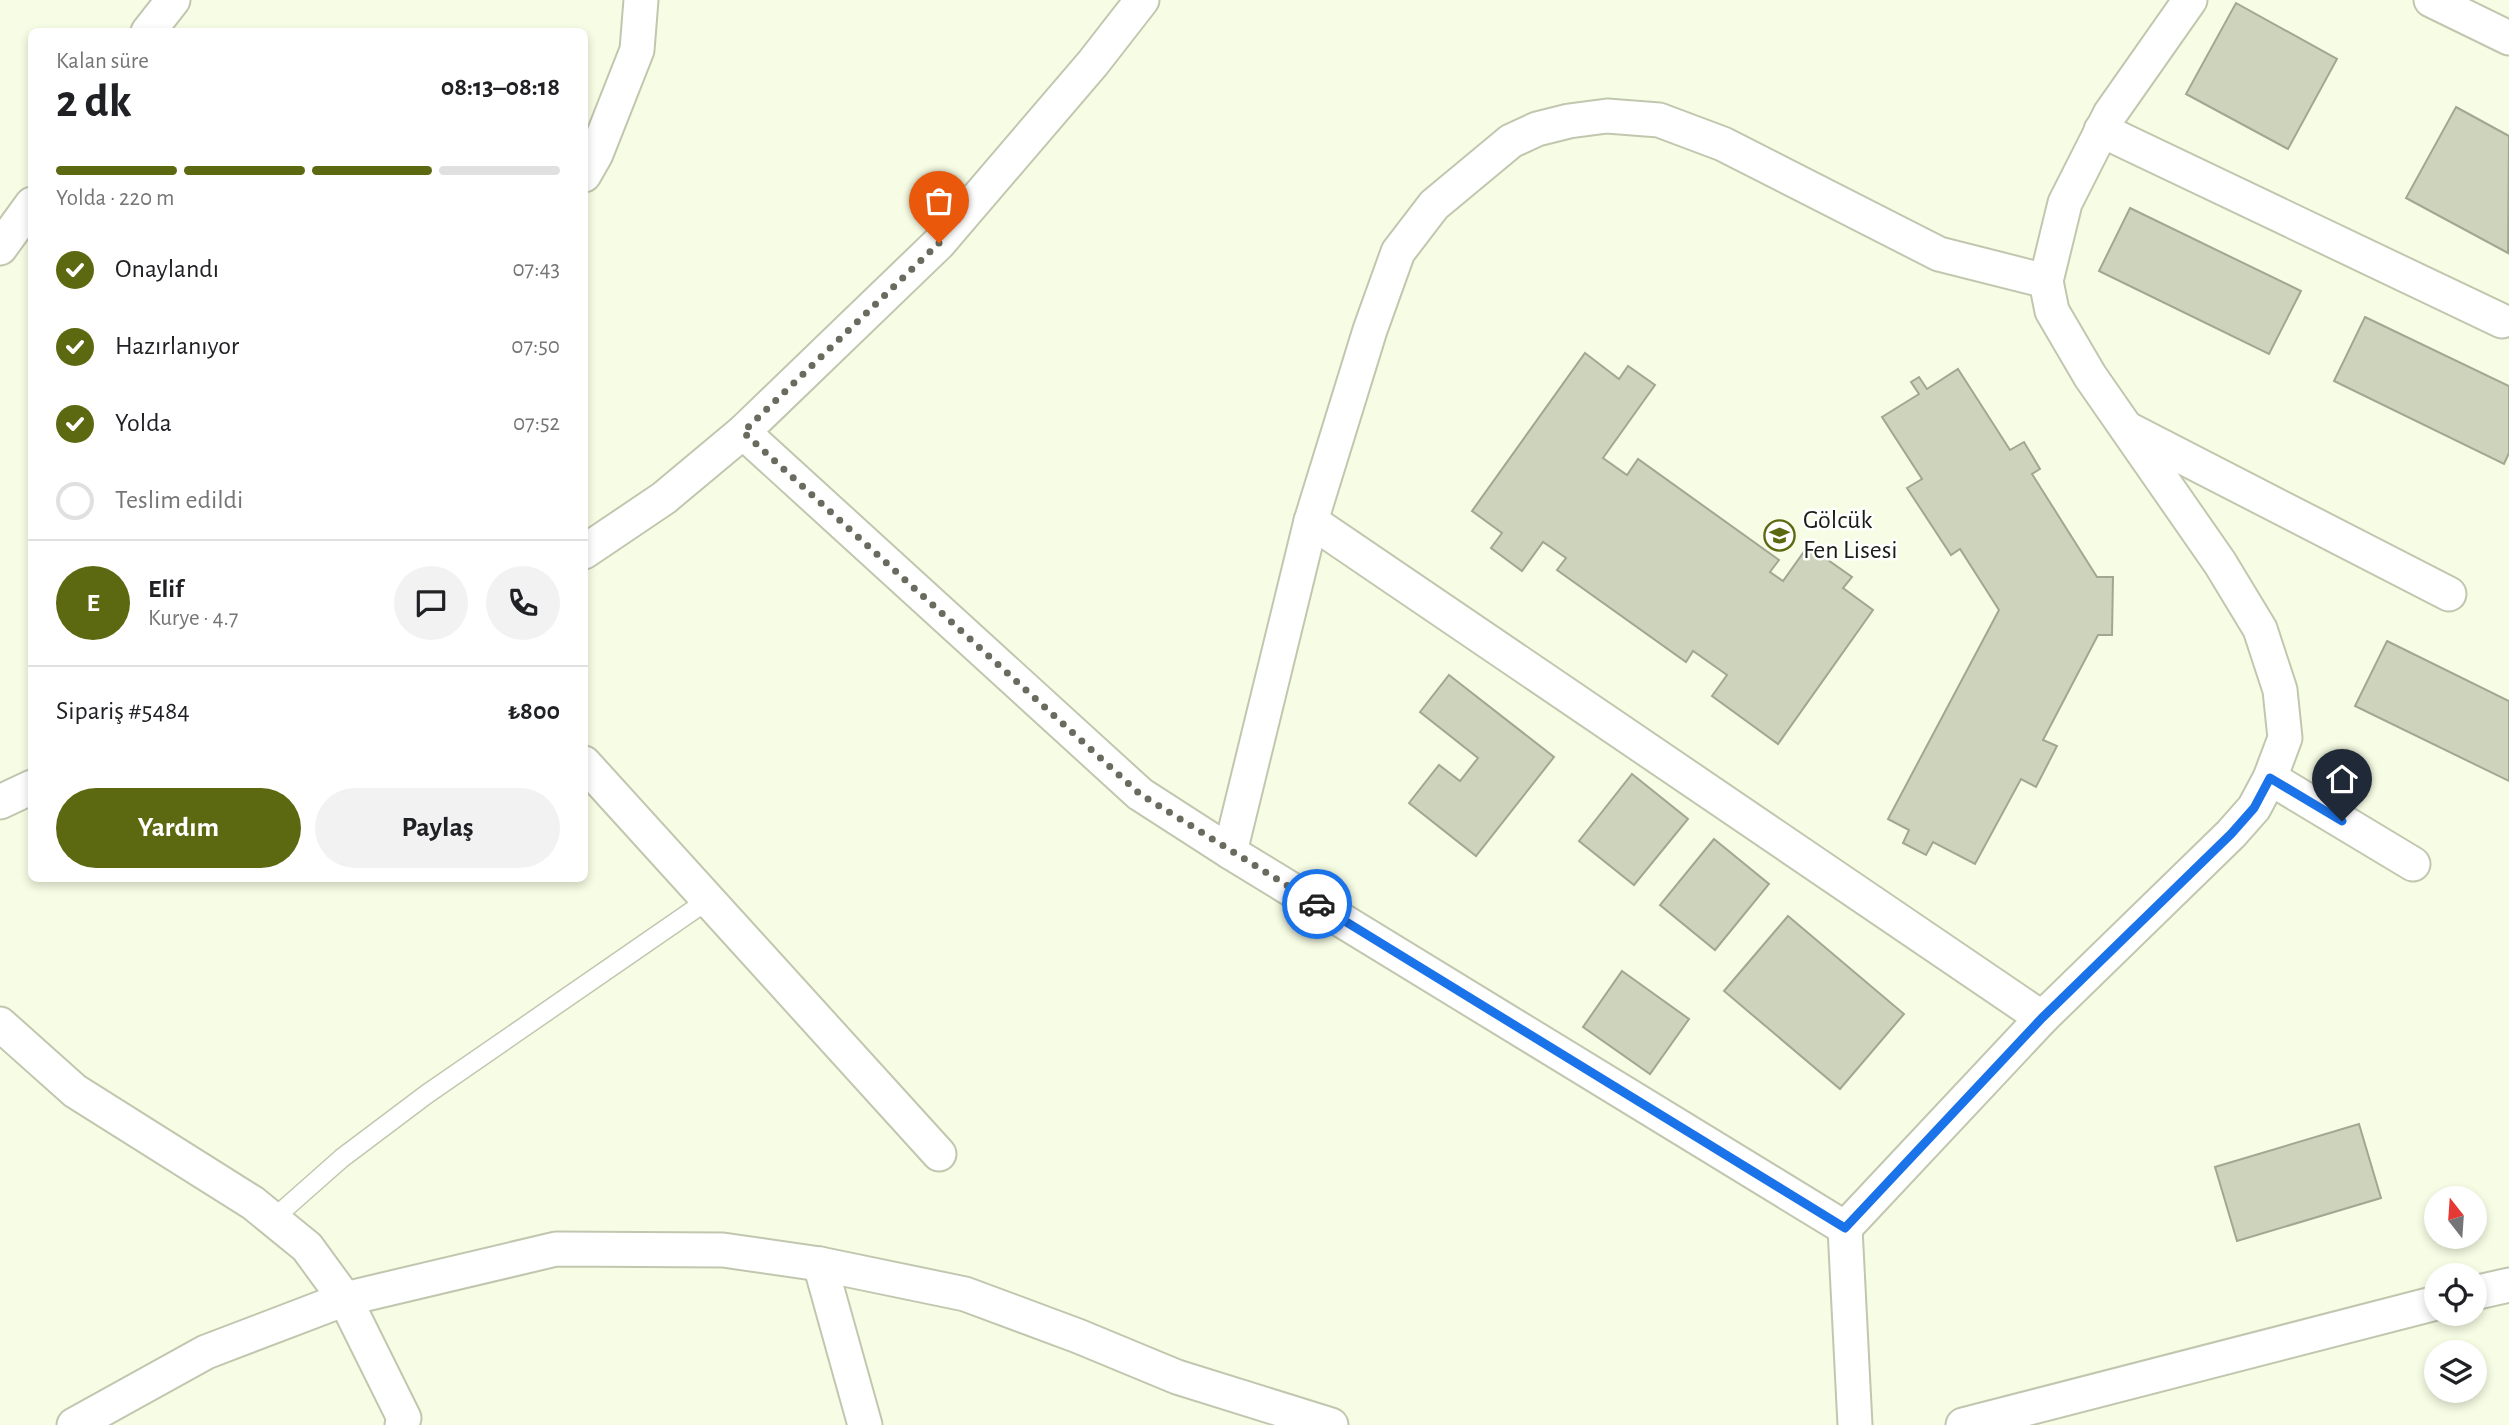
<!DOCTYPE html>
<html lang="tr">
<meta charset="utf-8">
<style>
:root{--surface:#fff;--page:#f2f2f2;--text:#202124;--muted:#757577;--line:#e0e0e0;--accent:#5d6910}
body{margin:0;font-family:"Alegreya Sans",sans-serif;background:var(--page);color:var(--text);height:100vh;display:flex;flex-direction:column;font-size:26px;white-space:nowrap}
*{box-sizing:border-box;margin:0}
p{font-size:23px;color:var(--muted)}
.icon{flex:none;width:38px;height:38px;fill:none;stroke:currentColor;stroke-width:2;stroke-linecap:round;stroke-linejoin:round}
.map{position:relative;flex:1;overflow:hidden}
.sheet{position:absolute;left:28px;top:28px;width:560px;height:854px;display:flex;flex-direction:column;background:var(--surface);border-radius:10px;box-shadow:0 4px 10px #0003}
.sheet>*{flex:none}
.needle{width:46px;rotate:343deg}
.fabs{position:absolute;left:2424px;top:1186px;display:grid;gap:14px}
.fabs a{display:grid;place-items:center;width:63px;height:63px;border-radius:50%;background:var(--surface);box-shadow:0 4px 10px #0003;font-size:35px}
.pin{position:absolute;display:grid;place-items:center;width:60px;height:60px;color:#fff;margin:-72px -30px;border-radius:50% 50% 50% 0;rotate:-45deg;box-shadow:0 0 7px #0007}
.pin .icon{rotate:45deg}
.courier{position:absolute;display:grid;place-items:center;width:70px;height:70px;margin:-35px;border:5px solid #1a73e8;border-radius:50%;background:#fff;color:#222;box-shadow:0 2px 9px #0007}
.headline em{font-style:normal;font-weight:700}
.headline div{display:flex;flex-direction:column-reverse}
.headline{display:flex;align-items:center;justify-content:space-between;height:119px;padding:0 28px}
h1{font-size:46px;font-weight:700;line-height:52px}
.bar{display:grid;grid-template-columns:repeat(4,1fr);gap:10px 7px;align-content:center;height:84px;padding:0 28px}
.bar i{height:9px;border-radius:5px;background:var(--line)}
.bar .on{background:var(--accent)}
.bar p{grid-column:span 4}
.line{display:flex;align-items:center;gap:18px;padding:0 28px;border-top:2px solid var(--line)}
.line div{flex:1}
.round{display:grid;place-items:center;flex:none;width:74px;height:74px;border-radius:37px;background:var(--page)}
ol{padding:0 28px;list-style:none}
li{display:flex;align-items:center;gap:21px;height:77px}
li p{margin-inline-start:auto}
li .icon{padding:7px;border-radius:50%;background:var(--accent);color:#fff;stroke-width:4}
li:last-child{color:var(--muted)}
li i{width:38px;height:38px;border:4px solid var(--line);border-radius:50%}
.primary-button{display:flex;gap:14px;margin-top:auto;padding:14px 28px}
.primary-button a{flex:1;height:80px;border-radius:42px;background:var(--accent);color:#fff;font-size:28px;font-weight:700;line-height:80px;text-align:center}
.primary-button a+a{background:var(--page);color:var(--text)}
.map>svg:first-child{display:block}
.building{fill:#ced3bb;stroke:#a2a791;stroke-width:2}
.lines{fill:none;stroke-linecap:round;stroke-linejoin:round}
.lane-casing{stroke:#c1c7af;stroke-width:21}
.street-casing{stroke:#c1c7af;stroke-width:37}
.lane{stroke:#fff;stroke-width:18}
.street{stroke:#fff;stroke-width:33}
.done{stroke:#686b5d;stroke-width:7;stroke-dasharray:0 12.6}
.route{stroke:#1a73e8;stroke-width:9}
.labels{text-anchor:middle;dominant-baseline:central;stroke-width:5;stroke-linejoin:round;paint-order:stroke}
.poi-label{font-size:26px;fill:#1b1d15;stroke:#fff;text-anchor:start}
</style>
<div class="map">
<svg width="2509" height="1425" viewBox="0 0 2509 1425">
<rect width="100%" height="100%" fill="#f7fde4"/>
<g class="building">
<path d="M2236,3l101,56 -49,90 -102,-55z"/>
<path d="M2456,107l53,29 -1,117 -102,-55z"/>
<path d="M2130,208l171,83 -32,63 -170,-83z"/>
<path d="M2365,317l144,69v67l-5,11 -170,-83z"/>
<path d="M1585,353l34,26 9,-13 27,19 -52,73 24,17 11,-16 141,101 -9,12 13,9 25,-35 44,31 -9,11 30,22 -95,134 -66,-48 15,-21 -34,-24 -7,11 -129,-92 9,-12 -23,-16 -21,29 -31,-23 11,-15 -30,-22z"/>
<path d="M1958,369l52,81 14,-8 16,27 -8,5 65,103h16l-1,58h-14l-55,105 14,6 -21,41 -15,-8 -46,85 -42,-22 -7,13 -23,-12 6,-13 -21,-11 111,-209 -39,-61 -9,6 -44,-67 15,-9 -40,-62 37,-23 -8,-12 8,-5 8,12z"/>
<path d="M2387,641l122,60v80l-154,-75z"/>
<path d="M1449,675l105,82 -78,99 -67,-53 30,-38 21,16 18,-23 -58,-46z"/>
<path d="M1632,774l56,45 -54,66 -55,-44z"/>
<path d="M1714,839l55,45 -54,66 -55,-45z"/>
<path d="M1788,916l116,98 -64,75 -116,-98z"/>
<path d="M1622,971l67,48 -39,55 -67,-47z"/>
<path d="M2359,1124l22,74 -144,43 -22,-74z"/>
</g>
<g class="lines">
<defs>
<path id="lane" d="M273,1219l69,-61 85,-64 281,-194"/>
<g id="street">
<path d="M2431,0l78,38"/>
<path d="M148,32l25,-32"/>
<path d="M2101,130l401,191"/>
<path d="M584,175l12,-21 41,-104 4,-50"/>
<path d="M0,248l32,-44"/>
<path d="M2130,430l319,164"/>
<path d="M743,432l397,362 90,58 615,376"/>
<path d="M1311,521l731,497"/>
<path d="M584,552l80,-54 79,-66 196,-189 154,-180 49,-63"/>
<path d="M584,763l355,391"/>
<path d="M2270,778l143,86"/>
<path d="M0,802l32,-15"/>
<path d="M1230,852l81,-331 59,-191 28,-78 36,-47 77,-64 26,-12 32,-8 38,-5 52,4 64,24 216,110 107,27"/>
<path d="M0,1024l75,67 178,112 54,44 38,52 59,119 -2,7"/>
<path d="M820,1264l45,161"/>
<path d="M2474,1293l35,-8"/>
<path d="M74,1425l132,-73 139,-53 211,-50 167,1 97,14 145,30 113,42 99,41 154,48"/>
<path d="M1855,1425l-10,-197 197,-210 189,-184 23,-26 16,-30 15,-40 -5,-48 -20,-61 -40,-66 -130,-187 -38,-65 -6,-30 19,-78 45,-89 80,-114"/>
<path d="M1963,1425l473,-122"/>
</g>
</defs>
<use href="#lane" class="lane-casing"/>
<use href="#street" class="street-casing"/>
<use href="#lane" class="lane"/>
<use href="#street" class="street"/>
</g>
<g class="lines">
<path class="done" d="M939,243l-196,189 397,362 177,110"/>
<path class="route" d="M1317,904l528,324 197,-210 189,-184 23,-26 16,-30 72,43"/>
</g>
<defs>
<symbol id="school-ring" viewBox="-11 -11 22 22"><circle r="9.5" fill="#fff" stroke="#5d6910" stroke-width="1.5"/><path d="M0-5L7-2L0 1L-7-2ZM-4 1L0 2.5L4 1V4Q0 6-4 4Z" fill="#5d6910"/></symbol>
</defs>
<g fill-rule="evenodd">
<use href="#school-ring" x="1762" y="518" width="35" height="35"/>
</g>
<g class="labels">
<g class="poi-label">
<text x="1803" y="520">Gölcük<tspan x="1803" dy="30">Fen Lisesi</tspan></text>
</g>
</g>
</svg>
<div class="fabs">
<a><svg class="needle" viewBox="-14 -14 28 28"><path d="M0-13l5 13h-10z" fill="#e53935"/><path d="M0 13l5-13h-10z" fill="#757577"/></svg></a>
<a><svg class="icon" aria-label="locate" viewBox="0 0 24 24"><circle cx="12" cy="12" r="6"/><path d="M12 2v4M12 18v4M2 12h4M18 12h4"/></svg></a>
<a><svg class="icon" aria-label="layers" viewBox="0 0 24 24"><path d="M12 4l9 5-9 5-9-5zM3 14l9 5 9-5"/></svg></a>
</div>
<div class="pin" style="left:939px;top:243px;background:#ea580c"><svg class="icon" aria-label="bag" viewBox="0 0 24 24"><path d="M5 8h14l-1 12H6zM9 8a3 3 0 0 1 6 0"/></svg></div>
<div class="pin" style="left:2342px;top:821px;background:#1f2937"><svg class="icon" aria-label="home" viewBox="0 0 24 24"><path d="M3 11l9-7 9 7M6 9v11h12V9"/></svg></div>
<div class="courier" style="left:1317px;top:904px"><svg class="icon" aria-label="car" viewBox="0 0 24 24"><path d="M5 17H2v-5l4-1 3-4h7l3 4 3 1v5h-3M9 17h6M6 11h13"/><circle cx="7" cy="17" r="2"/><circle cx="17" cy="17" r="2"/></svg></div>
<section class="sheet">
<div class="headline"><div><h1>2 dk</h1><p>Kalan süre</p></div><em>08:13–08:18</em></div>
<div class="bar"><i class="on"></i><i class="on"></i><i class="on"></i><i></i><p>Yolda · 220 m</p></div>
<ol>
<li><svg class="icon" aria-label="check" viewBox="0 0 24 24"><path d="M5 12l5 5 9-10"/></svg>Onaylandı<p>07:43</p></li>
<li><svg class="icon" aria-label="check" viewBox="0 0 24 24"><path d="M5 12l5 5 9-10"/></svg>Hazırlanıyor<p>07:50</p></li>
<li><svg class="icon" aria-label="check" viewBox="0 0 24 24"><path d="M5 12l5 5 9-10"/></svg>Yolda<p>07:52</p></li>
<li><i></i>Teslim edildi</li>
</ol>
<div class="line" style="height:126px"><b class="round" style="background:var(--accent);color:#fff">E</b><div><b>Elif</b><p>Kurye · 4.7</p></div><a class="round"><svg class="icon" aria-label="chat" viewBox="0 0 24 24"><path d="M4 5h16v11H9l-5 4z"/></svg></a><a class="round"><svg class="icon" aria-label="phone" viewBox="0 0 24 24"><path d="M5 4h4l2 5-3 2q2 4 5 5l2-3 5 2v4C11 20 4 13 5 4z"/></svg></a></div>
<div class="line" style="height:91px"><div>Sipariş #5484</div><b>₺800</b></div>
<div class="primary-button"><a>Yardım</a><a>Paylaş</a></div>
</section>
</div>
